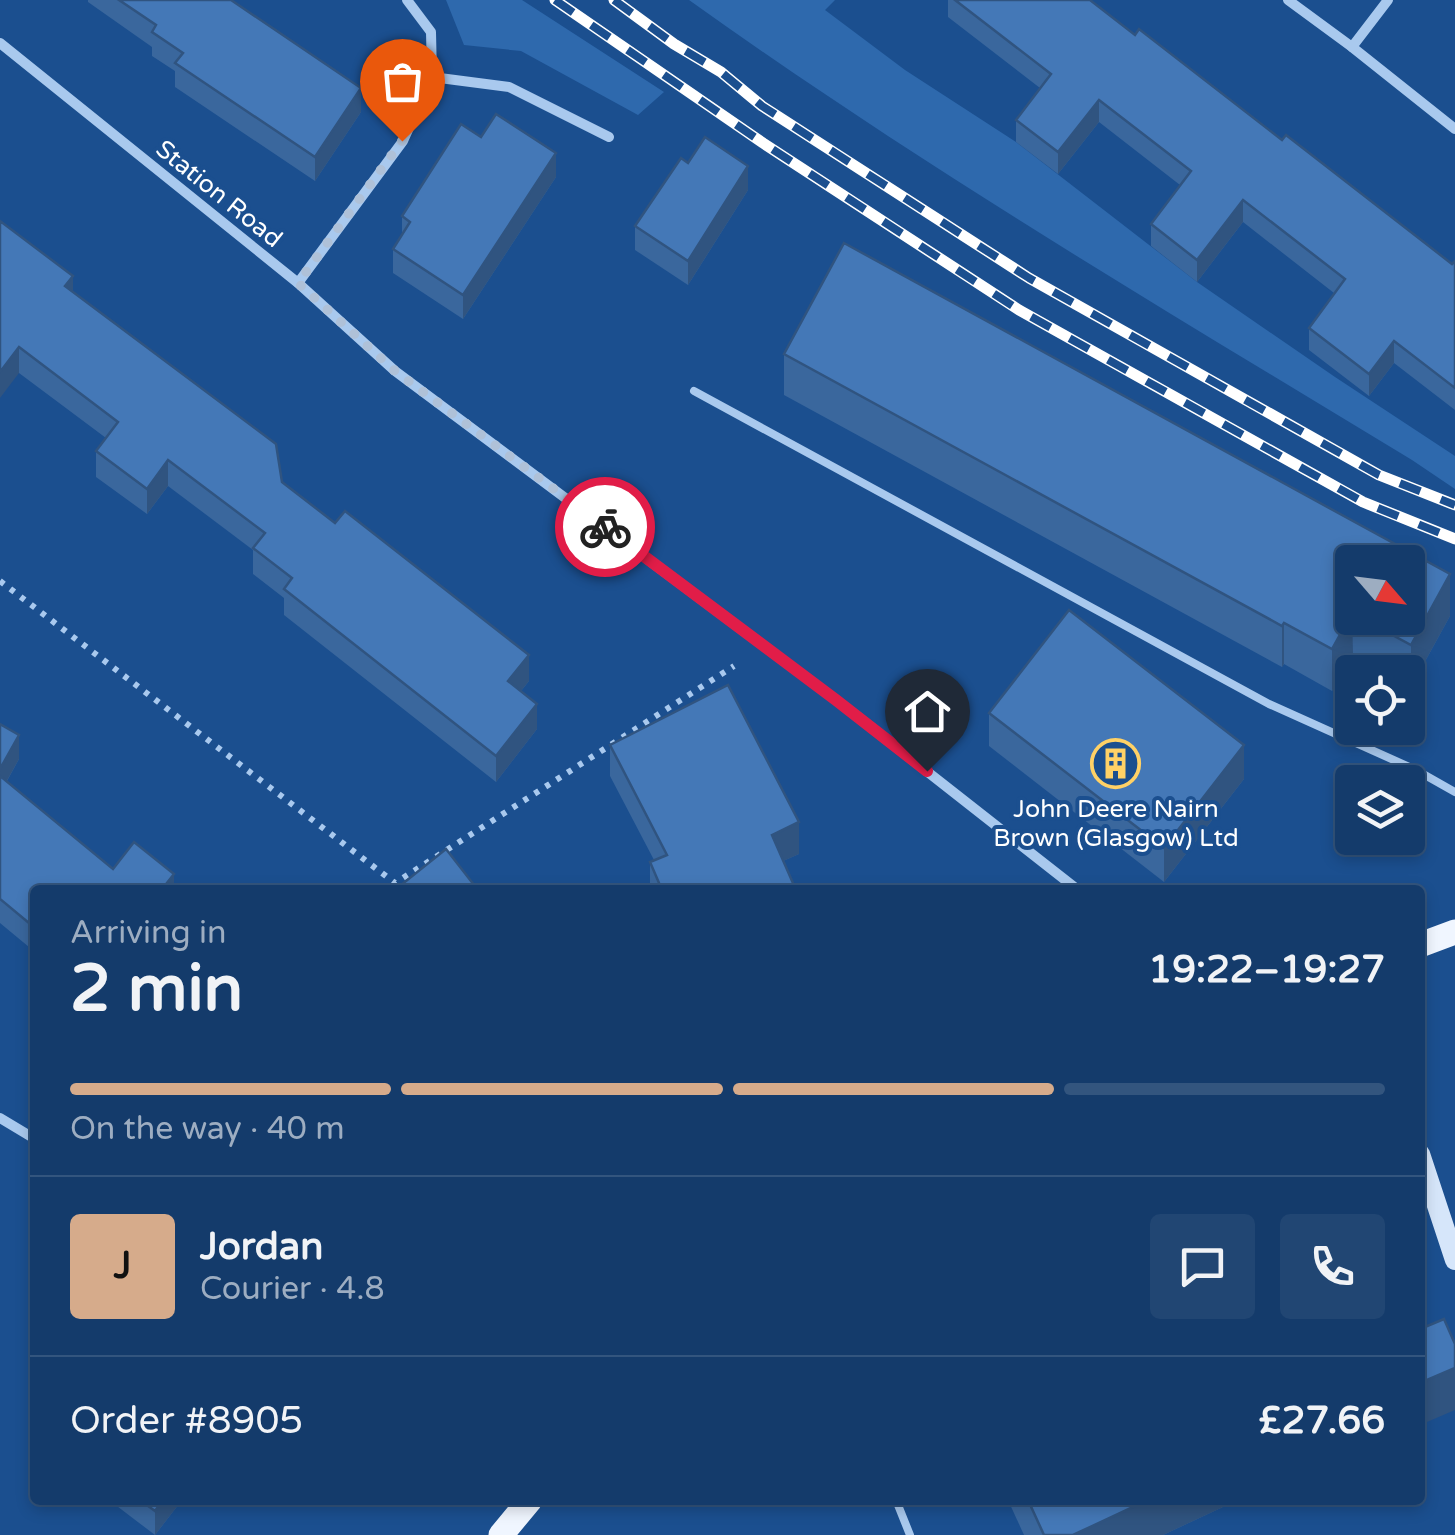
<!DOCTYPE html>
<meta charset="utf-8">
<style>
:root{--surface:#143b6b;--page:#214673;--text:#f1f3f6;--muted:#9dadc1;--line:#33557e;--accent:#d6ab8b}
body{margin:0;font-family:"Varela Round",sans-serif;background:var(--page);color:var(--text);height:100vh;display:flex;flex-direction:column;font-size:38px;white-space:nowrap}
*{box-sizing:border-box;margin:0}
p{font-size:32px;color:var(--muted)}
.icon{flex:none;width:55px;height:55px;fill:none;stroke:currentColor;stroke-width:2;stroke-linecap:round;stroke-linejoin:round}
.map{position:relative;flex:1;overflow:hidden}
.panel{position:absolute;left:30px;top:885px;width:1395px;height:620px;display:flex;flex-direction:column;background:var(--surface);border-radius:10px;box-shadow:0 5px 15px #0003,0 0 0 2px var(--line)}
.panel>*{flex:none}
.needle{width:65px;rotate:118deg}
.buttons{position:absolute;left:1335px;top:545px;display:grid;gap:20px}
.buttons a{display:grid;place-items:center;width:90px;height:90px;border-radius:10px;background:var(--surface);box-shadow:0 5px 15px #0003,0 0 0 2px var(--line);font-size:50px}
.pin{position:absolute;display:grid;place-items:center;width:85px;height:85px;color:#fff;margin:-102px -42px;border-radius:50% 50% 50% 0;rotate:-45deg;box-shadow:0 0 10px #0007}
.pin .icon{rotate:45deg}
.courier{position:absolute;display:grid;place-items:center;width:100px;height:100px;margin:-50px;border:8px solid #e11d48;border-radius:50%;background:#fff;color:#222;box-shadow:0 2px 12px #0007}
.headline em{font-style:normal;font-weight:700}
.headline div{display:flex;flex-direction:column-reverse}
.headline{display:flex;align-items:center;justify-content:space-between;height:170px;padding:0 40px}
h1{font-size:65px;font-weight:700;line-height:75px}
.bar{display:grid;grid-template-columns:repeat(4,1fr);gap:15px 10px;align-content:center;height:120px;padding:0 40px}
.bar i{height:12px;border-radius:8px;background:var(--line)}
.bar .active{background:var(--accent)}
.bar p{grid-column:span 4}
.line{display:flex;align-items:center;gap:25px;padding:0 40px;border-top:2px solid var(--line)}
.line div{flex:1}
.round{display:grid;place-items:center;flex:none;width:105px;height:105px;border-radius:10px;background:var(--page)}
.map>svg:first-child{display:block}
.green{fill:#2e69ad}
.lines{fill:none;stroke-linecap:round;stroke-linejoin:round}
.path{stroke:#a9c9ee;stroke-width:6;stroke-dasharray:5 8;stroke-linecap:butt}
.lane{stroke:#a9c9ee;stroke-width:8}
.street{stroke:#a9c9ee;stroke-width:10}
.secondary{stroke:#d6e6fa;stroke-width:20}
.primary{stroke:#f0f6ff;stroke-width:25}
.rail-casing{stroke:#fff;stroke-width:11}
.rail{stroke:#1b4f8f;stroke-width:8;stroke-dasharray:22;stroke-linecap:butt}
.wall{fill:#3a679d;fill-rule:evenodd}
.shaded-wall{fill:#305480}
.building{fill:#4478b7;stroke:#305480;stroke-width:2.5}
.done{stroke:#afc1d8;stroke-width:10;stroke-dasharray:0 18}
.route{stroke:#e11d48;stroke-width:12}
.labels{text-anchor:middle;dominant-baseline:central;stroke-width:8;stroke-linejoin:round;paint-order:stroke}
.street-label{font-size:25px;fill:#fff;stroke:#1b4f8f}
.poi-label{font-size:25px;fill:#fff;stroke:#1b4f8f}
</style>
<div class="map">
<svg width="1455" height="1535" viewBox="0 0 1455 1535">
<rect width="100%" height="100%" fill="#1b4f8f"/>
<g class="green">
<path d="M446,0h76l142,92 -26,23 -117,-64 -57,-6z"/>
<path d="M689,0h146l-10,10 80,60 111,72 181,140 138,95 120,79v33l-43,-29c-244,-148 -490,-293 -723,-460z"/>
</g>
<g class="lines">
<path class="path" d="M0,581l395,302 339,-217"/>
<g class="lane">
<path d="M694,391l575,313 147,66 39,22"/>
<path d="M896,1500l14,35"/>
</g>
<g class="street">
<path d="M1288,0l64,47 103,82"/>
<path d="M0,43l298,240 97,88 441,329 242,190"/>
<path d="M1352,47l36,-47"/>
<path d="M432,77l77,10 100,50"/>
<path d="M298,283l105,-142 29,-64 -1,-45 -24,-32"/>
<path d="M0,1118l35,21"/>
</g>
<path class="secondary" d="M1420,1154l35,106"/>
<g class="primary">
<path d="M1420,945l35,-13"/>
<path d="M501,1535l29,-35"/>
</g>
<defs>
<g id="rail">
<path d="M555,0l208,143 256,167 344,192 92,37"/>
<path d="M614,0l60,44 47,28 41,34 267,172 350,197 76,30"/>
</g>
</defs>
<use href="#rail" class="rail-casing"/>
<use href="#rail" class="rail"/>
</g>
<g class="wall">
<path d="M88,0h143l130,112 -46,69 -140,-94v-16l-23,-15v-9l-64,-45z"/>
<path d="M948,0h142l45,35 317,229 3,-3v149l-61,-47 -25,33 -60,-46v-22l25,-35 -91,-71 -46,60 -46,-36v-22l29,-39 -81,-63 -41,52 -42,-32v-22l24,-32 -92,-71z"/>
<path d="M481,137l75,40 -93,142 -70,-46v-24l9,-14v-19z"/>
<path d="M688,163l60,27 -60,95 -53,-35v-24z"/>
<path d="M0,221l73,70 209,191 247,199 -8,10 16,38 -41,53 -212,-167v-17l-31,-24v-24l-85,-64 -21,28 -51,-37v-26l10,-13 -87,-65z"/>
<path d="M844,243l606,331v42l-39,71 -3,-2v-13h-23l-32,-17 -21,36 -48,-27 -2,3 -498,-272v-41zM1352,562h56v56h-56z"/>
<path d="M989,713l255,66 -80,103 -175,-136z"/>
<path d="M0,724l19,35 -12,22 106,88 61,21h-139v62l-35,-29z"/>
<path d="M610,745l189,109 -16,7 13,29h-146v-28l4,-2 -44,-84z"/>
<path d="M109,1500h73l-27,35z"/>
<path d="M1008,1500h230l-75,35h-139z"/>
</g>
<g class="shaded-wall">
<path d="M361,88v24l-46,69v-24z"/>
<path d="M1099,100v22l-41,52v-22z"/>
<path d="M556,153v24l-93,142v-24z"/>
<path d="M748,166v24l-60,95v-24z"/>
<path d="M1243,200v22l-46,60v-22z"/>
<path d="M73,276v26l-8,-16z"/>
<path d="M1394,341v22l-25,33v-22z"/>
<path d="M19,347v26l-19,25v-26z"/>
<path d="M168,460v26l-21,28v-25z"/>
<path d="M1450,574v42l-39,71v-42z"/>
<path d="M1352,613l1,42 -21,36v-42z"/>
<path d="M1284,623v41l-2,3v-41z"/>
<path d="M529,655v26l-21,26v-26z"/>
<path d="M537,704v25l-41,53v-26z"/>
<path d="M19,735v24l-19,34v-24z"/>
<path d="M1244,745v34l-80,103v-34z"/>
<path d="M799,822v32l-27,12v-31z"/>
<path d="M174,874v16h-11v-2z"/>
<path d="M1455,1368v42l-35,15v-42z"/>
<path d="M163,1500h19l-27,35v-24z"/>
<path d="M1148,1500h90l-75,35h-90z"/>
</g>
<g class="building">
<path d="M119,0h112l130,88 -46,69 -140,-94 8,-10 -31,-21 4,-7z"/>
<path d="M955,0h135l45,35 4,-6 143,111 4,-5 166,129 3,-3v127l-61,-47 -25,33 -60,-46 36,-49 -102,-79 -46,60 -46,-36 40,-53 -92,-71 -41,52 -42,-32 35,-46z"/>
<path d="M496,114l60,39 -93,142 -70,-46 17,-27 -8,-6 59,-92 20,13z"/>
<path d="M705,137l43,29 -60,95 -53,-35 46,-68 7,5z"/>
<path d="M0,221l73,55 -8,10 211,158 6,38 53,41 10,-12 184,144 -21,26 29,23 -41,52 -212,-167 8,-11 -39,-30 12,-15 -97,-73 -21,29 -51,-38 22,-29 -99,-75 -19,25z"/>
<path d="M844,243l606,331 -39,71 -50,-27h47v-56h-56v51l-20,36 -48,-26 -2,3 -498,-272z"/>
<path d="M1069,610l175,135 -80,103 -175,-135z"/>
<path d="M728,685l71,137 -27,13 24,55h-134l-12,-28 17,-7 -57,-110z"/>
<path d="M0,724l19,11 -19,34z"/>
<path d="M0,776l113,93 21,-27 40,32 -11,14 3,2h-131v38l-35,-29z"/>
<path d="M446,849l32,41h-81l-1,-1z"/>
<path d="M1444,1319l11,25v24l-35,15v-54z"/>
<path d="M140,1500h23l-8,11z"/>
<path d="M1028,1500h120l-75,35h-29z"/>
</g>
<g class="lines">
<path class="done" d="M402,141l-104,142 97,88 210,156"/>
<path class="route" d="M605,527l231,173 91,71"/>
</g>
<defs>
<symbol id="building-ring" viewBox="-11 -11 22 22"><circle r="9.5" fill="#1b4f8f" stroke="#ffd166" stroke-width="1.5"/><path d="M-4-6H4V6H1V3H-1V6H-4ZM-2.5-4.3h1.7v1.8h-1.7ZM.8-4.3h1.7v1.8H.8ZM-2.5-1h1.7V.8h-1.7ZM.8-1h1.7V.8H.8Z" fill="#ffd166"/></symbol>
</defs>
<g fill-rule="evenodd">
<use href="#building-ring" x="1088" y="736" width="55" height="55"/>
</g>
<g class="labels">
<g class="street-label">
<text transform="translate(219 194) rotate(39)">Station Road</text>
</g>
<g class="poi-label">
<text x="1116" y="809">John Deere Nairn<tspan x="1116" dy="29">Brown (Glasgow) Ltd</tspan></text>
</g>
</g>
</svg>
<div class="buttons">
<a><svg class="needle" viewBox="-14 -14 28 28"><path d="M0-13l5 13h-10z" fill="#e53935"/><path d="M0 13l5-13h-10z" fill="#9dadc1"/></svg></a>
<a><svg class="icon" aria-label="locate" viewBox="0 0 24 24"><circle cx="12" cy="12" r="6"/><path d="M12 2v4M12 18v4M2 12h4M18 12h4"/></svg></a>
<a><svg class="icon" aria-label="layers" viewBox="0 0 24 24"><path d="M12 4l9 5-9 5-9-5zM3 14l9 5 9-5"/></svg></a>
</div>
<div class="pin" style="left:402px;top:141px;background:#ea580c"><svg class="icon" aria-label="bag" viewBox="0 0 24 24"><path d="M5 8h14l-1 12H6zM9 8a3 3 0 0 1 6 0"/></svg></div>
<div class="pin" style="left:927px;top:771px;background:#1f2937"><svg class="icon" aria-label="home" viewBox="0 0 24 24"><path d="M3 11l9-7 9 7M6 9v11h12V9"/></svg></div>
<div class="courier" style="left:605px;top:527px"><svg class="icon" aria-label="bike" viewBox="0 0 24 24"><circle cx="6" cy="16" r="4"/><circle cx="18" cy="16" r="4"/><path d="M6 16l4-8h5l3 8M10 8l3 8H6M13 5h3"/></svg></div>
<section class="panel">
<div class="headline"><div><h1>2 min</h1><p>Arriving in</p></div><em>19:22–19:27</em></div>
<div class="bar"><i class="active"></i><i class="active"></i><i class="active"></i><i></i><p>On the way · 40 m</p></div>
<div class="line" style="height:180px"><b class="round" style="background:var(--accent);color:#111">J</b><div><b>Jordan</b><p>Courier · 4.8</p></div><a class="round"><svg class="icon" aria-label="chat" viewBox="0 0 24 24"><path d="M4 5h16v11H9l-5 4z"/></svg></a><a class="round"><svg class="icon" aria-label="phone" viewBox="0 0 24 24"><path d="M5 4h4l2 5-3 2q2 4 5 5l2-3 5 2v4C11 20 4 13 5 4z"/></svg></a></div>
<div class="line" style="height:130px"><div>Order #8905</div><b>£27.66</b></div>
</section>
</div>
